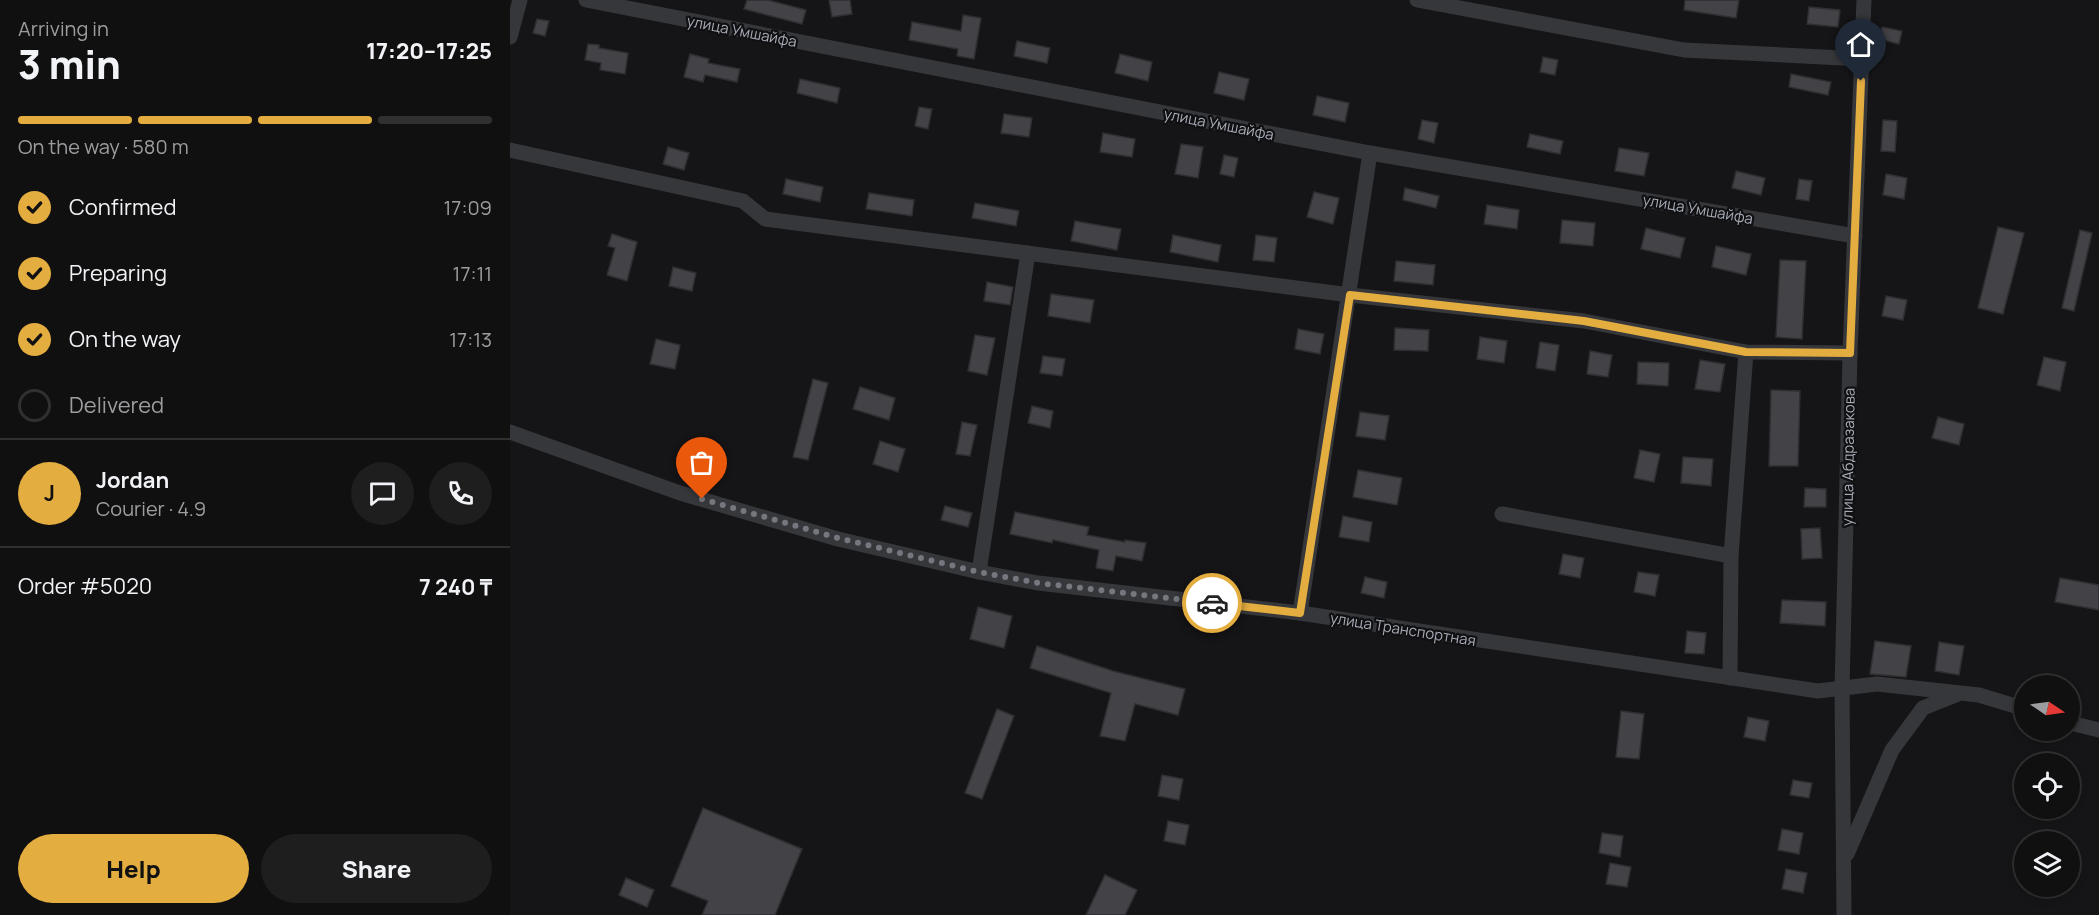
<!DOCTYPE html>
<meta charset="utf-8">
<style>
:root{--surface:#101011;--page:#1e1e1f;--text:#f1f3f6;--muted:#9c9d9f;--line:#303031;--accent:#e4ad40}
body{margin:0;font-family:Manrope,sans-serif;background:var(--page);color:var(--text);height:100vh;display:flex;flex-direction:column;font-size:22px;white-space:nowrap}
*{box-sizing:border-box;margin:0}
p{font-size:20px;color:var(--muted)}
.icon{flex:none;width:33px;height:33px;fill:none;stroke:currentColor;stroke-width:2;stroke-linecap:round;stroke-linejoin:round}
.map{position:relative;flex:1;overflow:hidden}
.details{display:flex;flex-direction:column;background:var(--surface);width:510px}
.details>*{flex:none}
.needle{width:39px;rotate:103deg}
.fabs{position:absolute;left:1504px;top:675px;display:grid;gap:12px}
.fabs a{display:grid;place-items:center;width:66px;height:66px;border-radius:50%;background:var(--surface);box-shadow:0 3px 9px #0003,0 0 0 2px var(--line);font-size:30px}
.pin{position:absolute;display:grid;place-items:center;width:51px;height:51px;color:#fff;margin:-62px -26px;border-radius:50% 50% 50% 0;rotate:-45deg;box-shadow:0 0 6px #0007}
.pin .icon{rotate:45deg}
.courier{position:absolute;display:grid;place-items:center;width:60px;height:60px;margin:-30px;border:4px solid #e4ad40;border-radius:50%;background:#fff;color:#222;box-shadow:0 2px 8px #0007}
.head em{font-style:normal;font-weight:800}
.head div{display:flex;flex-direction:column-reverse}
.head{display:flex;align-items:center;justify-content:space-between;height:102px;padding:0 18px}
h1{font-size:39px;font-weight:800;line-height:45px}
.bar{display:grid;grid-template-columns:repeat(4,1fr);gap:9px 6px;align-content:center;height:72px;padding:0 18px}
.bar i{height:8px;border-radius:4px;background:var(--line)}
.bar .current{background:var(--accent)}
.bar p{grid-column:span 4}
.line{display:flex;align-items:center;gap:15px;padding:0 18px;border-top:2px solid var(--line)}
.line div{flex:1}
.round{display:grid;place-items:center;flex:none;width:63px;height:63px;border-radius:32px;background:var(--page)}
ol{padding:0 18px;list-style:none}
li{display:flex;align-items:center;gap:18px;height:66px}
li p{margin-inline-start:auto}
li .icon{padding:6px;border-radius:50%;background:var(--accent);color:#111;stroke-width:4}
li:last-child{color:var(--muted)}
li i{width:33px;height:33px;border:3px solid var(--line);border-radius:50%}
.button{display:flex;gap:12px;margin-top:auto;padding:12px 18px}
.button a{flex:1;height:69px;border-radius:36px;background:var(--accent);color:#111;font-size:24px;font-weight:800;line-height:69px;text-align:center}
.button a+a{background:var(--page);color:var(--text)}
main{display:flex;flex:1;min-height:0}
.map>svg:first-child{display:block}
.building{fill:#424247;stroke:#2f2f32;stroke-width:1.5}
.lines{fill:none;stroke-linecap:round;stroke-linejoin:round}
.street{stroke:#36373b;stroke-width:15}
.done{stroke:#75777e;stroke-width:6;stroke-dasharray:0 10.8}
.route{stroke:#e4ad40;stroke-width:8}
.labels{text-anchor:middle;dominant-baseline:central;stroke-width:4.5;stroke-linejoin:round;paint-order:stroke}
.street-label{font-size:15px;fill:#a8acb6;stroke:#101012}
</style>
<main>
<section class="details">
<div class="head"><div><h1>3 min</h1><p>Arriving in</p></div><em>17:20–17:25</em></div>
<div class="bar"><i class="current"></i><i class="current"></i><i class="current"></i><i></i><p>On the way · 580 m</p></div>
<ol>
<li><svg class="icon" aria-label="check" viewBox="0 0 24 24"><path d="M5 12l5 5 9-10"/></svg>Confirmed<p>17:09</p></li>
<li><svg class="icon" aria-label="check" viewBox="0 0 24 24"><path d="M5 12l5 5 9-10"/></svg>Preparing<p>17:11</p></li>
<li><svg class="icon" aria-label="check" viewBox="0 0 24 24"><path d="M5 12l5 5 9-10"/></svg>On the way<p>17:13</p></li>
<li><i></i>Delivered</li>
</ol>
<div class="line" style="height:108px"><b class="round" style="background:var(--accent);color:#111">J</b><div><b>Jordan</b><p>Courier · 4.9</p></div><a class="round"><svg class="icon" aria-label="chat" viewBox="0 0 24 24"><path d="M4 5h16v11H9l-5 4z"/></svg></a><a class="round"><svg class="icon" aria-label="phone" viewBox="0 0 24 24"><path d="M5 4h4l2 5-3 2q2 4 5 5l2-3 5 2v4C11 20 4 13 5 4z"/></svg></a></div>
<div class="line" style="height:78px"><div>Order #5020</div><b>7 240 ₸</b></div>
<div class="button"><a>Help</a><a>Share</a></div>
</section>
<div class="map">
<svg width="1589" height="915" viewBox="0 0 1589 915">
<rect width="100%" height="100%" fill="#151517"/>
<g class="building">
<path d="M237,0h21l38,10 -4,14 -58,-15z"/>
<path d="M319,0h21l2,14 -20,3z"/>
<path d="M1175,0h54l-3,18 -52,-8z"/>
<path d="M1299,7l31,3 -2,17 -31,-3z"/>
<path d="M453,15l18,3 -7,41 -17,-3 1,-7 -49,-9 3,-18 49,9z"/>
<path d="M27,19l12,2 -4,15 -12,-3z"/>
<path d="M1372,27l20,4 -3,13 -20,-5z"/>
<path d="M507,41l33,7 -3,15 -33,-7z"/>
<path d="M78,44l11,1v3l29,5 -3,21 -25,-4 1,-7 -16,-3z"/>
<path d="M180,54l19,5 -1,4 32,6 -3,13 -32,-7 -2,7 -19,-5z"/>
<path d="M610,54l32,8 -4,19 -33,-8z"/>
<path d="M1033,57l15,3 -3,15 -15,-3z"/>
<path d="M709,72l30,7 -5,21 -30,-7z"/>
<path d="M1281,74l40,8 -3,13 -39,-8z"/>
<path d="M290,79l40,9 -3,15 -40,-10z"/>
<path d="M807,96l32,7 -4,19 -32,-7z"/>
<path d="M409,107l13,2 -4,20 -13,-3z"/>
<path d="M494,114l28,4 -3,19 -28,-4z"/>
<path d="M912,120l16,3 -4,20 -16,-4z"/>
<path d="M1373,120l14,1 -2,31 -14,-1z"/>
<path d="M593,133l32,6 -3,18 -32,-5z"/>
<path d="M1020,134l33,7 -3,13 -33,-7z"/>
<path d="M671,144l22,3 -5,31 -23,-4z"/>
<path d="M158,147l21,6 -5,17 -21,-6z"/>
<path d="M1109,148l30,5 -5,23 -29,-5z"/>
<path d="M714,155l14,3 -4,19 -14,-3z"/>
<path d="M1226,171l29,7 -4,17 -29,-7z"/>
<path d="M1376,174l21,4 -3,21 -21,-4z"/>
<path d="M276,179l37,8 -3,15 -37,-8z"/>
<path d="M1289,179l13,2 -3,20 -13,-2z"/>
<path d="M895,188l34,8 -3,12 -33,-8z"/>
<path d="M804,192l25,6 -6,26 -26,-7z"/>
<path d="M359,193l45,7 -2,16 -46,-7z"/>
<path d="M465,203l44,8 -3,15 -44,-8z"/>
<path d="M977,205l32,5 -2,19 -33,-5z"/>
<path d="M1052,220l33,3 -2,23 -33,-3z"/>
<path d="M565,221l46,8 -4,21 -46,-9z"/>
<path d="M1488,227l26,6 -21,81 -25,-6z"/>
<path d="M1136,228l39,10 -5,20 -39,-9z"/>
<path d="M1570,230l12,3 -18,78 -12,-3z"/>
<path d="M102,234l25,8 -10,39 -20,-6 8,-27 -7,-2z"/>
<path d="M663,235l48,10 -3,17 -48,-10z"/>
<path d="M746,235l21,3 -3,24 -21,-2z"/>
<path d="M1206,246l35,8 -5,21 -34,-8z"/>
<path d="M1270,260l26,1 -4,78 -26,-2z"/>
<path d="M886,261l39,4 -2,20 -39,-4z"/>
<path d="M163,267l23,6 -4,18 -23,-5z"/>
<path d="M477,282l26,5 -3,18 -26,-4z"/>
<path d="M541,294l43,6 -4,23 -42,-7z"/>
<path d="M1376,296l21,4 -4,20 -21,-4z"/>
<path d="M885,328l34,2 -1,21 -34,-1z"/>
<path d="M788,329l26,5 -4,20 -25,-5z"/>
<path d="M465,335l20,3 -8,37 -19,-4z"/>
<path d="M970,337l27,4 -3,22 -27,-4z"/>
<path d="M146,339l24,6 -5,24 -25,-5z"/>
<path d="M1030,342l19,3 -4,26 -19,-3z"/>
<path d="M1080,351l22,4 -4,22 -21,-3z"/>
<path d="M533,356l22,3 -3,17 -22,-3z"/>
<path d="M1534,357l22,5 -6,29 -23,-6z"/>
<path d="M1190,360l25,4 -5,28 -25,-3z"/>
<path d="M1128,362l31,1 -1,23 -31,-2z"/>
<path d="M303,379l15,4 -20,77 -15,-3z"/>
<path d="M350,387l35,11 -6,22 -36,-11z"/>
<path d="M1261,390l29,1 -2,75h-29z"/>
<path d="M522,406l21,5 -3,17 -22,-5z"/>
<path d="M850,412l29,4 -4,24 -29,-4z"/>
<path d="M1428,417l26,7 -5,21 -27,-7z"/>
<path d="M452,422l15,3 -7,31 -14,-2z"/>
<path d="M370,441l25,8 -7,23 -25,-8z"/>
<path d="M1130,450l20,4 -6,28 -20,-4z"/>
<path d="M1173,457l30,2 -2,27 -30,-3z"/>
<path d="M848,470l44,8 -5,27 -44,-8z"/>
<path d="M1295,488l21,1v18h-22z"/>
<path d="M435,506l27,7 -4,14 -27,-7z"/>
<path d="M505,512l74,15 -2,8 38,7v-2l21,3 -4,18 -26,-5 -3,15 -17,-3 3,-18 -46,-10 -1,3 -42,-9z"/>
<path d="M833,516l29,6 -3,20 -30,-5z"/>
<path d="M1310,528l2,30 -20,1 -1,-30z"/>
<path d="M1053,554l21,4 -4,20 -21,-4z"/>
<path d="M1128,572l21,3 -4,21 -21,-4z"/>
<path d="M855,577l22,5 -3,16 -23,-5z"/>
<path d="M1550,578l39,7v25l-44,-8z"/>
<path d="M1272,600l44,2 -1,24 -45,-3z"/>
<path d="M468,607l34,9 -8,32 -34,-9z"/>
<path d="M1177,631l19,2 -2,21 -19,-1z"/>
<path d="M1365,641l36,5 -5,31 -36,-3z"/>
<path d="M1429,642l25,4 -5,29 -24,-4z"/>
<path d="M527,646l76,25 72,18 -7,26 -43,-11 -10,37 -25,-5 11,-43 -81,-25z"/>
<path d="M487,709l17,7 -32,83 -17,-6z"/>
<path d="M1111,711l23,3 -5,45 -23,-2z"/>
<path d="M1238,717l21,4 -4,20 -21,-4z"/>
<path d="M652,775l21,4 -4,21 -21,-4z"/>
<path d="M1283,780l19,3 -3,15 -19,-3z"/>
<path d="M193,808l99,41 -27,66h-73l6,-14 -37,-15z"/>
<path d="M658,821l21,4 -4,20 -21,-4z"/>
<path d="M1272,829l21,4 -4,21 -21,-4z"/>
<path d="M1092,833l21,3 -3,21 -21,-4z"/>
<path d="M1100,863l21,4 -4,20 -21,-3z"/>
<path d="M1276,869l21,4 -4,20 -21,-4z"/>
<path d="M595,875l32,15 -12,25h-39z"/>
<path d="M116,878l28,12 -7,17 -28,-12z"/>
</g>
<g class="lines">
<g class="street">
<path d="M76,0l784,153 485,83"/>
<path d="M907,0l267,50 178,9"/>
<path d="M0,37l10,-37"/>
<path d="M0,150l233,51 22,18 585,76 234,26 162,31 104,1"/>
<path d="M0,432l170,61 158,46 141,33 59,11 262,30 518,78 59,-7 102,11 46,14"/>
<path d="M992,514l229,42"/>
<path d="M469,572l49,-319"/>
<path d="M790,613l70,-460"/>
<path d="M1220,678l1,-122 15,-204"/>
<path d="M1560,723l29,7"/>
<path d="M1337,854l45,-104 31,-42 35,-14"/>
<path d="M1334,915l-2,-225 8,-337 14,-353"/>
</g>
</g>
<g class="lines">
<path class="done" d="M192,499l136,39 141,34 59,11 174,20"/>
<path class="route" d="M702,603l88,10 50,-318 234,26 162,31 104,1 11,-272"/>
</g>
<g class="labels">
<g class="street-label">
<text transform="translate(232 31) rotate(11)">улица Умшайфа</text>
<text transform="translate(709 124) rotate(11)">улица Умшайфа</text>
<text transform="translate(1188 209) rotate(10)">улица Умшайфа</text>
<text transform="translate(1338 457) rotate(-89)">улица Абдразакова</text>
<text transform="translate(893 629) rotate(9)">улица Транспортная</text>
</g>
</g>
</svg>
<div class="fabs">
<a><svg class="needle" viewBox="-14 -14 28 28"><path d="M0-13l5 13h-10z" fill="#e53935"/><path d="M0 13l5-13h-10z" fill="#9c9d9f"/></svg></a>
<a><svg class="icon" aria-label="locate" viewBox="0 0 24 24"><circle cx="12" cy="12" r="6"/><path d="M12 2v4M12 18v4M2 12h4M18 12h4"/></svg></a>
<a><svg class="icon" aria-label="layers" viewBox="0 0 24 24"><path d="M12 4l9 5-9 5-9-5zM3 14l9 5 9-5"/></svg></a>
</div>
<div class="pin" style="left:192px;top:499px;background:#ea580c"><svg class="icon" aria-label="bag" viewBox="0 0 24 24"><path d="M5 8h14l-1 12H6zM9 8a3 3 0 0 1 6 0"/></svg></div>
<div class="pin" style="left:1351px;top:81px;background:#1f2937"><svg class="icon" aria-label="home" viewBox="0 0 24 24"><path d="M3 11l9-7 9 7M6 9v11h12V9"/></svg></div>
<div class="courier" style="left:702px;top:603px"><svg class="icon" aria-label="car" viewBox="0 0 24 24"><path d="M5 17H2v-5l4-1 3-4h7l3 4 3 1v5h-3M9 17h6M6 11h13"/><circle cx="7" cy="17" r="2"/><circle cx="17" cy="17" r="2"/></svg></div>
</div>
</main>
